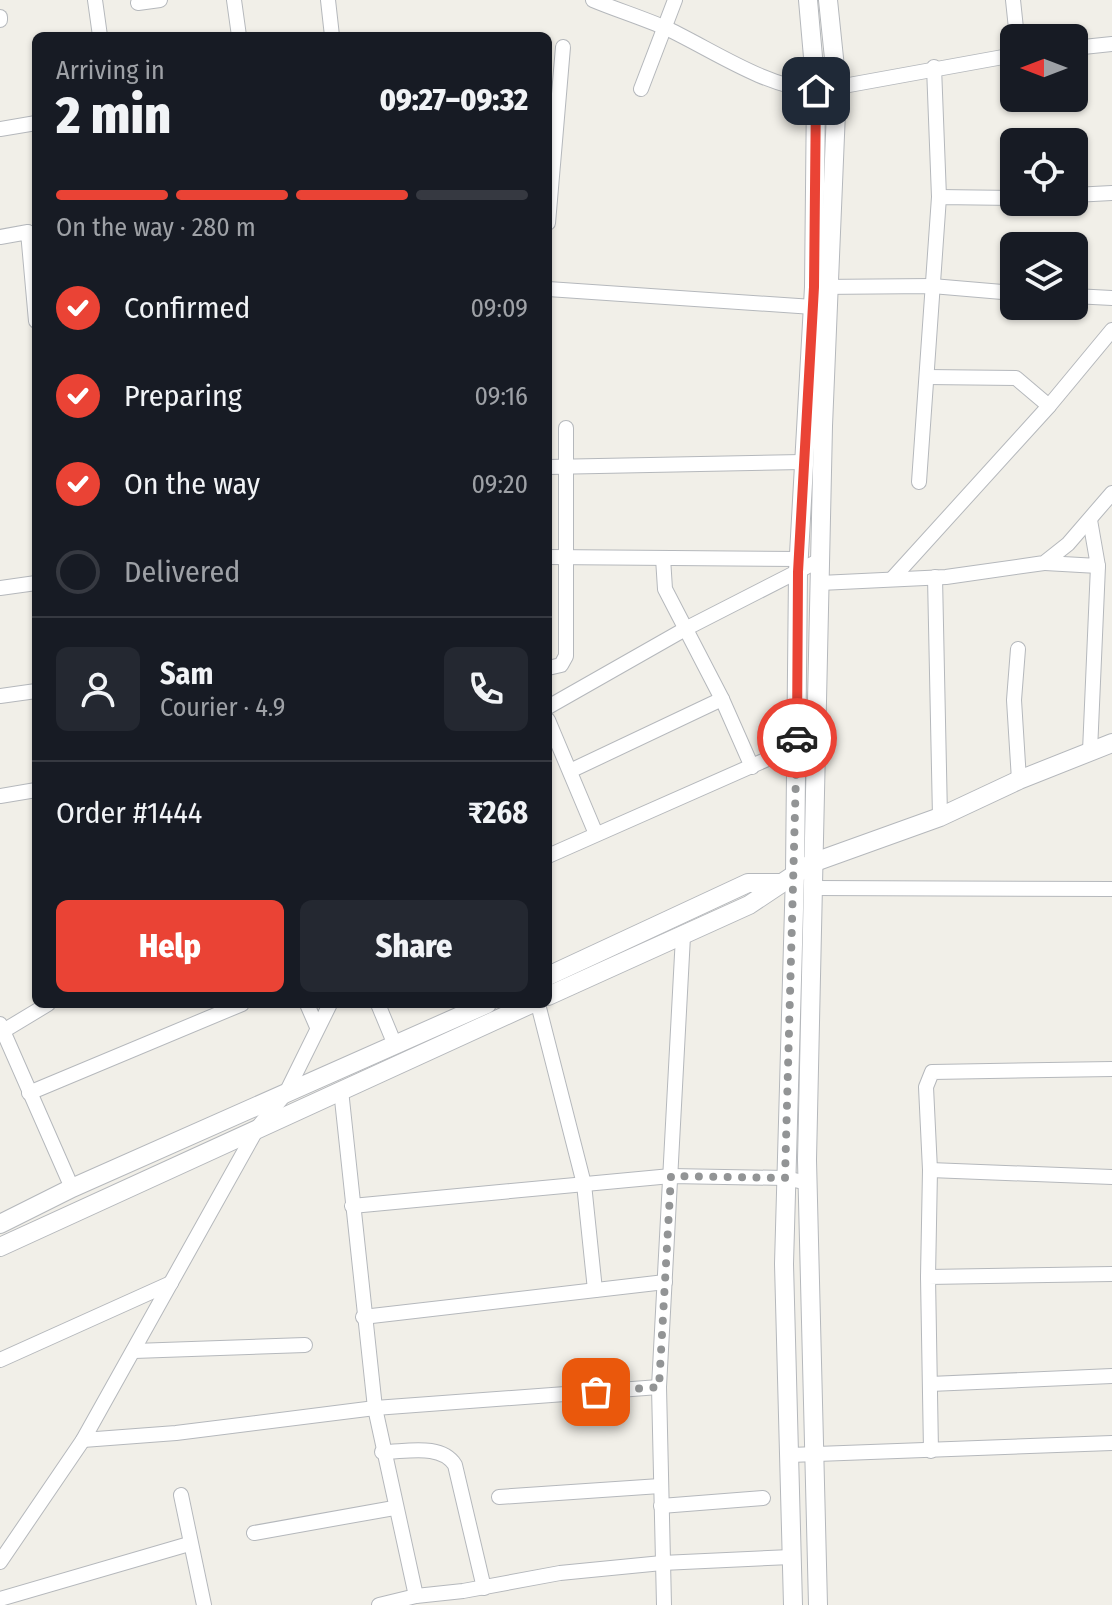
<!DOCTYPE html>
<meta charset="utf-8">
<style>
:root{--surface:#171b24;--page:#242831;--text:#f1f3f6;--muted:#9ea1a6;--line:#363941;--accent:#ea4335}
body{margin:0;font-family:"Fira Sans Condensed",sans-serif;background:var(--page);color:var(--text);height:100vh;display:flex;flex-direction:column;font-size:30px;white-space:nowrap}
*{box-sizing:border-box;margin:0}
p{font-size:26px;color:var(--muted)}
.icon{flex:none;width:44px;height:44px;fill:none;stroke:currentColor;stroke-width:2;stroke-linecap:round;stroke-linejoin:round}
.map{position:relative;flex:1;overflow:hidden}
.drawer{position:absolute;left:32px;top:32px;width:520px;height:976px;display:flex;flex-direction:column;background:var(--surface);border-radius:12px;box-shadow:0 2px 6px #0004}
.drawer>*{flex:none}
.needle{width:52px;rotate:270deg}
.controls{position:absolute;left:1000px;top:24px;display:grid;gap:16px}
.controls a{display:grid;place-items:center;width:88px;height:88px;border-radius:12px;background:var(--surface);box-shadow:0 2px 6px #0004;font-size:40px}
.pin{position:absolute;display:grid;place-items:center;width:68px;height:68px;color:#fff;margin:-34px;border-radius:16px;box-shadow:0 4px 12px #0006}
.courier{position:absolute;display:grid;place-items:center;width:80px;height:80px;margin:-40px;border:6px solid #ea4335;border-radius:50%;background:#fff;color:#222;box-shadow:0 2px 10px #0007}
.head em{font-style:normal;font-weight:800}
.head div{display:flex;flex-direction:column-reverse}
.head{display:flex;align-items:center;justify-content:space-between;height:136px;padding:0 24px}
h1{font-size:52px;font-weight:800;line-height:60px}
.bar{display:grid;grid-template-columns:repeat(4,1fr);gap:12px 8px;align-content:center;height:96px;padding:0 24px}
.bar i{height:10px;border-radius:6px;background:var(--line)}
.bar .active{background:var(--accent)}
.bar p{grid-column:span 4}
.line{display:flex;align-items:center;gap:20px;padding:0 24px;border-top:2px solid var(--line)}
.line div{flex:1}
.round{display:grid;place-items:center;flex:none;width:84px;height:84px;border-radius:12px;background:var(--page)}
ol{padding:0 24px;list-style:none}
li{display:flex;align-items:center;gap:24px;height:88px}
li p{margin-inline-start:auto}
li .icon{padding:8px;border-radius:50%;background:var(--accent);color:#fff;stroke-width:4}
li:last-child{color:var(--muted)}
li i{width:44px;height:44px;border:4px solid var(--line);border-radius:50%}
.cta{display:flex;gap:16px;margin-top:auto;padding:16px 24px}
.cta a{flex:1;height:92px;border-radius:12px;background:var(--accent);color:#fff;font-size:32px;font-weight:800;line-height:92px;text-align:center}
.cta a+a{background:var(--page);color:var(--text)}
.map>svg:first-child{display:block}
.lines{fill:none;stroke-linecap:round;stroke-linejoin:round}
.minor-casing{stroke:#b5b8bc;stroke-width:16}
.tertiary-casing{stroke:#b5b8bc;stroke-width:20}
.minor{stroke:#fff;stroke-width:14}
.tertiary{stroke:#fff;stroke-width:18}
.done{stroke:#929495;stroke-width:8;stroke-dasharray:0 14.4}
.route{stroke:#ea4335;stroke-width:10}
</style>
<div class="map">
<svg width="1112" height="1605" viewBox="0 0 1112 1605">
<rect width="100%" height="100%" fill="#f1efe8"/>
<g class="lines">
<defs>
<g id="minor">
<path d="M95,0l5,36"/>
<path d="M234,0l5,36"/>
<path d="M328,0l4,36"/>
<path d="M593,0c24,10 50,18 75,29 46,22 96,57 148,62l198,-36"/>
<path d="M1013,0l4,38"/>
<path d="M138,3l22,-3"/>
<path d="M0,17v3"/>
<path d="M1074,48l38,-4"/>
<path d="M934,67l5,130"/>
<path d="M641,89l34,-89"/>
<path d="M0,129l36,-6"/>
<path d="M1074,195l38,-2"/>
<path d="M548,223l15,-176"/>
<path d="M0,237l28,-5 8,89"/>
<path d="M819,287l113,-1 82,7"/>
<path d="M548,289l265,18"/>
<path d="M1074,296l38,2"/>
<path d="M927,377l89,1 33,28"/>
<path d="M548,467l254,-5"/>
<path d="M919,482l20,-285 75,1"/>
<path d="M548,557l251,2"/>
<path d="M663,558l2,31 57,110 30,68"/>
<path d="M1045,563l53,3 -8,-46"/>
<path d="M935,577l5,240"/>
<path d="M892,579l157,-173 63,-76"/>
<path d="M820,583l126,-6 98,-14 24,-19 44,-51"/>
<path d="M0,588l36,-5"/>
<path d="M1018,649l-4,51 5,80"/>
<path d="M548,668l13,-3 5,-9v-228"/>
<path d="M0,696l36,-5"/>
<path d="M548,707l139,-79 133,-68"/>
<path d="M548,720l48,114"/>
<path d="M1090,751l8,-185"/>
<path d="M570,771l152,-72"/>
<path d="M0,796l36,-6"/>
<path d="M548,856l249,-110"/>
<path d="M812,888l300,1"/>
<path d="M307,1004l10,23"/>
<path d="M378,1004l17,41"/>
<path d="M538,1004l46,180 11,106"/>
<path d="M0,1024l72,164"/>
<path d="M0,1033l48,-29"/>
<path d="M341,1090l34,318 41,188"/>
<path d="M29,1093l213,-89"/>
<path d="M930,1170l182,7"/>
<path d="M352,1206l319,-30 114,2 23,5"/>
<path d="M928,1277l2,-107 -4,-83 6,-15 180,-3"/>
<path d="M363,1317l302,-35"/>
<path d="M134,1351l171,-6"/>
<path d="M0,1360l171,-77"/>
<path d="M930,1384l182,-8"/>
<path d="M83,1440l93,-7 199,-25 284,-21"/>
<path d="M931,1451l-3,-174 184,-3"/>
<path d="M382,1452c24,0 59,-9 73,13l29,123"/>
<path d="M790,1455l322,-12"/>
<path d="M181,1495l23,110"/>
<path d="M499,1497l161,-11"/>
<path d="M661,1506l102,-8"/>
<path d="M254,1533l140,-25"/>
<path d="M0,1562l83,-122 175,-313 28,-34 44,-89"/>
<path d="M0,1599l189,-55"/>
<path d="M379,1605l37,-9 47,-5 97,-18 102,-10 129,-6"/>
<path d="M664,1605l-5,-218 24,-451"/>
</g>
<g id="tertiary">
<path d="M548,976l200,-93h32"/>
<path d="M548,996l201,-91 63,-42 128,-46 79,-37 93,-37"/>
<path d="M0,1224l72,-36 415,-184"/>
<path d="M0,1247l531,-243"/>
<path d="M793,1605l-9,-341 11,-391 3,-301 16,-285 2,-196 -8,-91"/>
<path d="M818,1605l-11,-445 16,-734 14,-339 -9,-87"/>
</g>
</defs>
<use href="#minor" class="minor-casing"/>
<use href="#tertiary" class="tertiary-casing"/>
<use href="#minor" class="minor"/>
<use href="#tertiary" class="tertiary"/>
</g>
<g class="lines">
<path class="done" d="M596,1392l63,-5 12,-211 114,2 12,-440"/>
<path class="route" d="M797,738l1,-166 16,-285 2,-196"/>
</g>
</svg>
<div class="controls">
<a><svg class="needle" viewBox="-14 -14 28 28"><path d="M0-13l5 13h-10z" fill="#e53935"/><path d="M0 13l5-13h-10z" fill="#9ea1a6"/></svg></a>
<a><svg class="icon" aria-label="locate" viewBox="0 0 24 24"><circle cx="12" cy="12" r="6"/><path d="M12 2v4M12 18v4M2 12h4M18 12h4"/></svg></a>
<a><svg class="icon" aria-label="layers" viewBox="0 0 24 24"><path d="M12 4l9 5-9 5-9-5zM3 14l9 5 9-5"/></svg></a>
</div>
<div class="pin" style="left:596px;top:1392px;background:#ea580c"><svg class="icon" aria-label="bag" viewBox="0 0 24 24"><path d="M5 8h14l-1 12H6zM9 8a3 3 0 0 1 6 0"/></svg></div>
<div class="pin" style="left:816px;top:91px;background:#1f2937"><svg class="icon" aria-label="home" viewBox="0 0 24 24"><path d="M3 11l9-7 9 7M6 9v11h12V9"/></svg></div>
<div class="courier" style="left:797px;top:738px"><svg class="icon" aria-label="car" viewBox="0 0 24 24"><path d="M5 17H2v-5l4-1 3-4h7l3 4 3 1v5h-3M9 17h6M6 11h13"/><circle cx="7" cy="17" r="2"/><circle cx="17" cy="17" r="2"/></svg></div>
<section class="drawer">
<div class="head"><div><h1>2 min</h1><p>Arriving in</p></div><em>09:27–09:32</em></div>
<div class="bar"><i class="active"></i><i class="active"></i><i class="active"></i><i></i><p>On the way · 280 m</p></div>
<ol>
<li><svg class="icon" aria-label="check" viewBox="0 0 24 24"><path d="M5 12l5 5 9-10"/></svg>Confirmed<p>09:09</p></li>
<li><svg class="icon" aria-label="check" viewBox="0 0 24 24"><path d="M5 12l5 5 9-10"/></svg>Preparing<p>09:16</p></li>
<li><svg class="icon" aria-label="check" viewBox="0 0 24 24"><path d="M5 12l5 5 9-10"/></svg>On the way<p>09:20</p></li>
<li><i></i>Delivered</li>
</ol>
<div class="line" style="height:144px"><a class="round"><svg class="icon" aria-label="person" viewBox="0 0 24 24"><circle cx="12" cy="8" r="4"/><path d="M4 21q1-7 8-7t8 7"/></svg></a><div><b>Sam</b><p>Courier · 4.9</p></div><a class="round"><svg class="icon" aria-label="phone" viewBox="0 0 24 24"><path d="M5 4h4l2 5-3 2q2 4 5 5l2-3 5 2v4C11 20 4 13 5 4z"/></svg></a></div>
<div class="line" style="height:104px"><div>Order #1444</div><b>₹268</b></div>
<div class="cta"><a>Help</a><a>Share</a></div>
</section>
</div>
